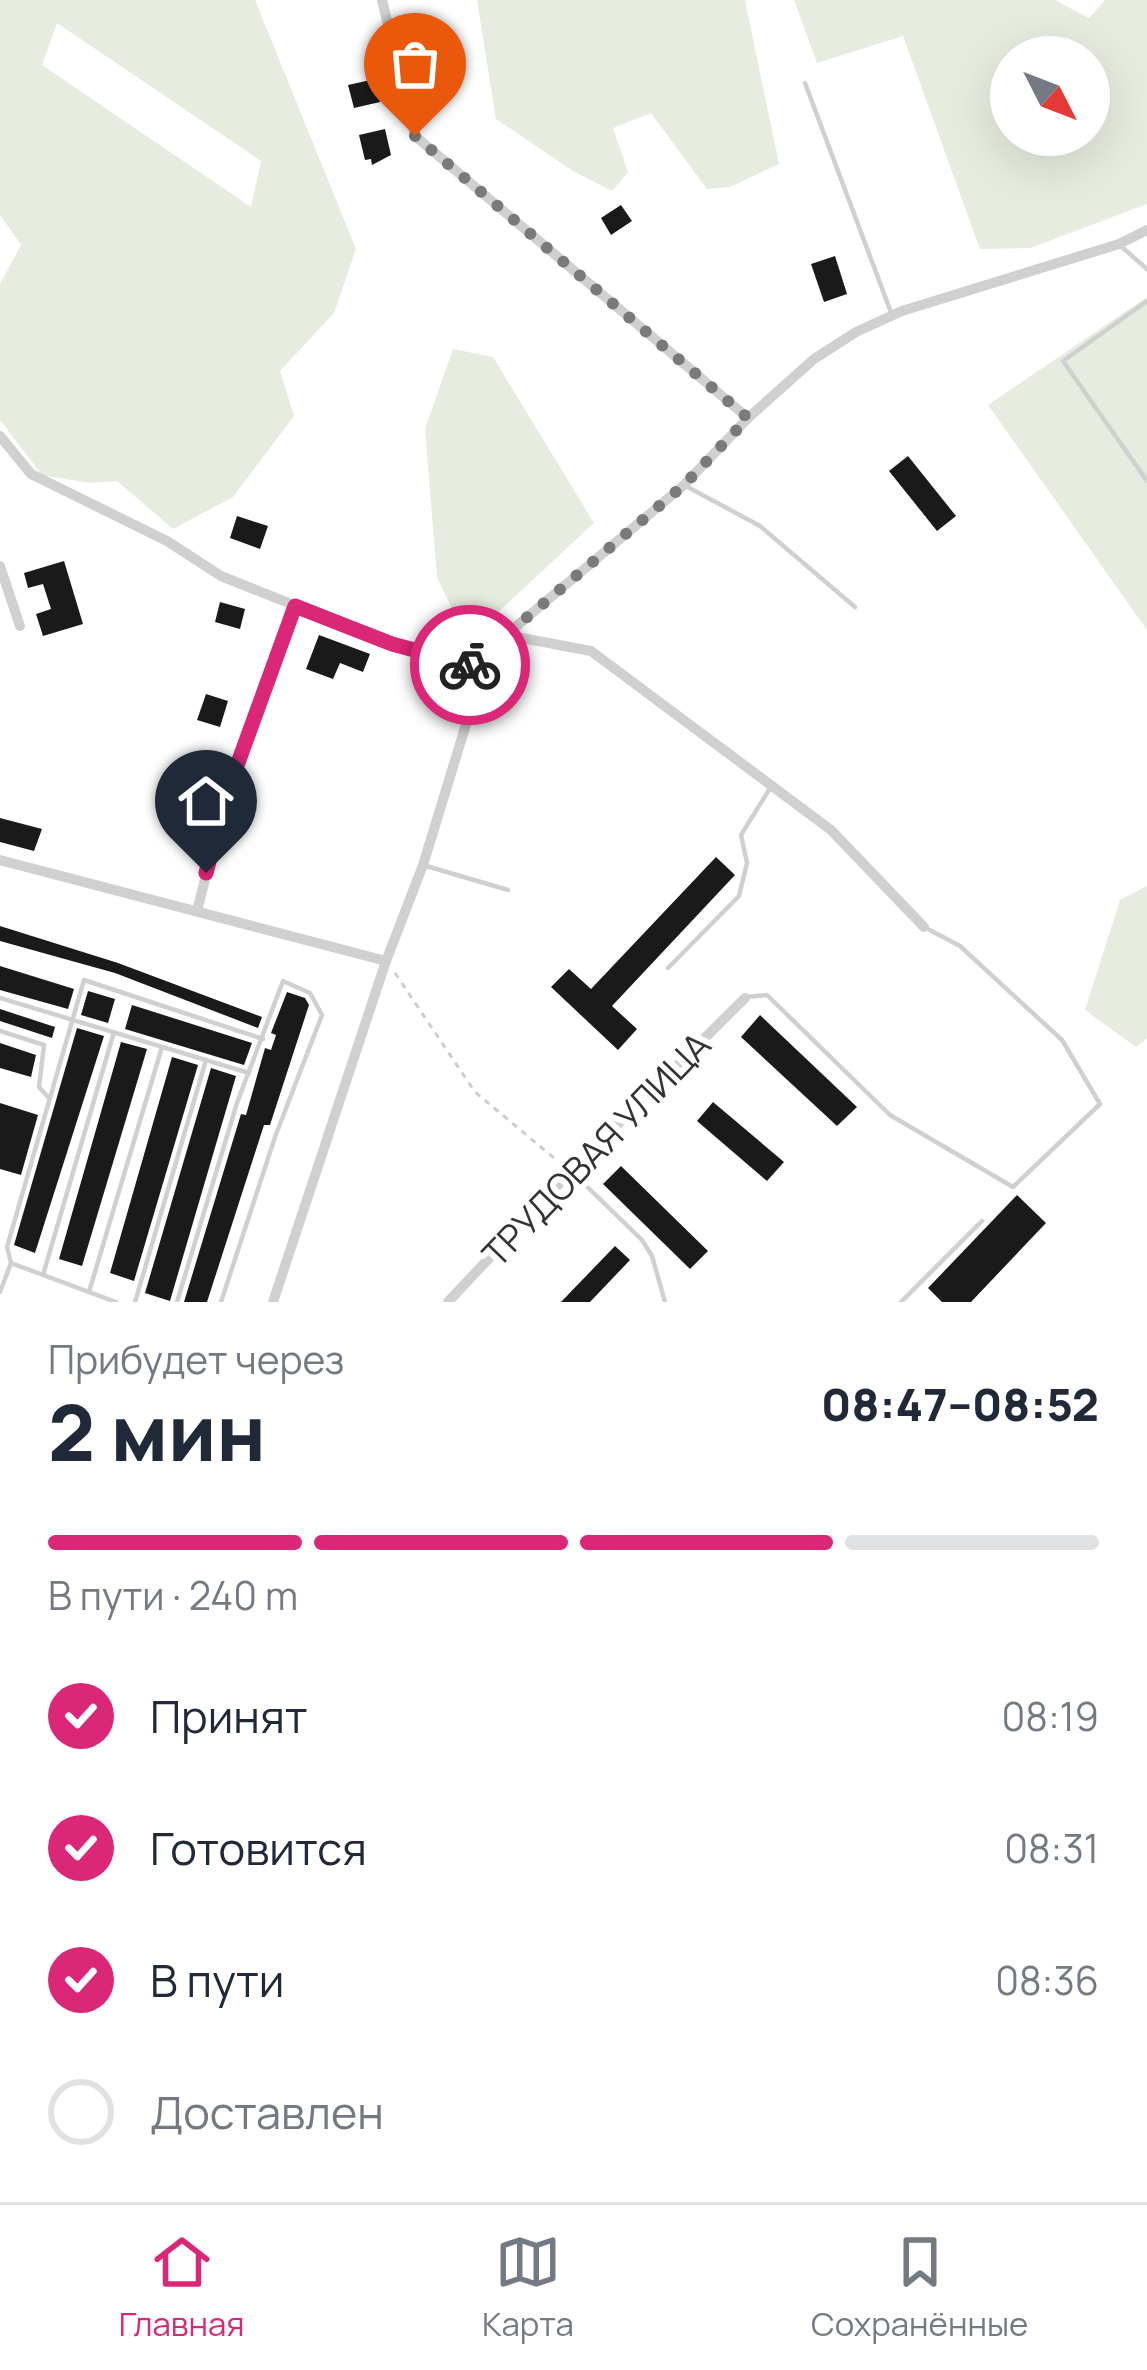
<!DOCTYPE html>
<html lang="ru">
<meta charset="utf-8">
<style>
:root{--surface:#fff;--page:#f2f2f3;--text:#1f2937;--muted:#747a83;--line:#e0e1e3;--accent:#db2777}
body{margin:0;font-family:Manrope,sans-serif;background:var(--page);color:var(--text);height:100vh;display:flex;flex-direction:column;font-size:45px;white-space:nowrap}
*{box-sizing:border-box;margin:0}
p{font-size:39px;color:var(--muted)}
.icon{flex:none;width:66px;height:66px;fill:none;stroke:currentColor;stroke-width:2;stroke-linecap:round;stroke-linejoin:round}
.map{position:relative;height:1302px;overflow:hidden}
.details{display:flex;flex-direction:column;background:var(--surface);flex:1}
.details>*{flex:none}
.needle{width:78px;rotate:132deg}
.controls{position:absolute;left:990px;top:36px;display:grid;gap:24px}
.controls a{display:grid;place-items:center;width:120px;height:120px;border-radius:50%;background:var(--surface);box-shadow:0 12px 48px #0002;font-size:60px}
.pin{position:absolute;display:grid;place-items:center;width:102px;height:102px;color:#fff;margin:-123px -51px;border-radius:50% 50% 50% 0;rotate:-45deg;box-shadow:0 0 12px #0007}
.pin .icon{rotate:45deg}
.courier{position:absolute;display:grid;place-items:center;width:120px;height:120px;margin:-60px;border:9px solid #db2777;border-radius:50%;background:#fff;color:#222;box-shadow:0 3px 15px #0007}
.head em{font-style:normal;font-weight:800}
.head div{display:flex;flex-direction:column-reverse}
.head{display:flex;align-items:center;justify-content:space-between;height:204px;padding:0 48px}
h1{font-size:78px;font-weight:800;line-height:90px}
.bar{display:grid;grid-template-columns:repeat(4,1fr);gap:18px 12px;align-content:center;height:144px;padding:0 48px}
.bar i{height:15px;border-radius:9px;background:var(--line)}
.bar .current{background:var(--accent)}
.bar p{grid-column:span 4}
ol{padding:0 48px;list-style:none}
li{display:flex;align-items:center;gap:36px;height:132px}
li p{margin-inline-start:auto}
li .icon{padding:12px;border-radius:50%;background:var(--accent);color:#fff;stroke-width:4}
li:last-child{color:var(--muted)}
li i{width:66px;height:66px;border:6px solid var(--line);border-radius:50%}
.tab-bar{display:flex;justify-content:space-around;align-items:center;height:168px;border-top:3px solid var(--line);background:var(--surface);font-size:33px;color:var(--muted)}
.tab-bar a{display:grid;justify-items:center;gap:6px}
.tab-bar .current{color:var(--accent)}
.map>svg:first-child{display:block}
.green{fill:#e6ecdf;fill-rule:evenodd}
.building{fill:#1a1a1a}
.lines{fill:none;stroke-linecap:round;stroke-linejoin:round}
.path{stroke:#cdcdcd;stroke-width:3;stroke-dasharray:6 6;stroke-linecap:butt}
.lane{stroke:#d0d0d0;stroke-width:4.5}
.street{stroke:#d0d0d0;stroke-width:10}
.done{stroke:#7a7a7a;stroke-width:12;stroke-dasharray:0 21.6}
.route{stroke:#db2777;stroke-width:15}
.labels{text-anchor:middle;dominant-baseline:central;stroke-width:12;stroke-linejoin:round;paint-order:stroke}
.street-label{font-size:36px;fill:#333;stroke:#fff}
</style>
<div class="map">
<svg width="1147" height="1302" viewBox="0 0 1147 1302">
<rect width="100%" height="100%" fill="#fff"/>
<g class="green">
<path d="M0,0h255l101,249 -22,64 -54,58 14,45 -61,81 -60,32 -56,-48 -27,2 -48,-8 -42,-55v-136l21,-39 -21,-30zM57,23l204,138 -10,46 -209,-142z"/>
<path d="M477,0h268l34,164 -49,23 -23,2 -56,-76 -38,15 15,44 -16,19 -39,-20 -77,-52z"/>
<path d="M794,0h261l34,18 16,-18h42v204l-117,44 -50,1 -77,-213 -86,27zM1011,57h78v78h-78z"/>
<path d="M1147,297v333l-159,-225z"/>
<path d="M453,349l40,8 101,166 -127,118 -30,-64 -12,-148z"/>
<path d="M1147,886v152l-11,9 -51,-37 35,-110z"/>
</g>
<g class="building">
<path d="M375,79l5,23 -26,6 -6,-23z"/>
<path d="M385,129l6,26 -19,10 -1,-6 -6,1 -6,-25z"/>
<path d="M621,205l11,16 -21,14 -10,-17z"/>
<path d="M835,256l12,38 -23,8 -13,-38z"/>
<path d="M908,456l48,60 -19,15 -48,-60z"/>
<path d="M237,516l31,10 -8,23 -30,-11z"/>
<path d="M64,561l19,63 -40,12 -7,-22 15,-5 -8,-25 -15,4 -4,-15z"/>
<path d="M220,602l25,7 -5,20 -25,-7z"/>
<path d="M319,635l51,19 -7,18 -23,-9 -7,16 -27,-10z"/>
<path d="M206,694l22,7 -8,26 -23,-7z"/>
<path d="M0,818l42,11 -8,22 -34,-9z"/>
<path d="M716,857l19,18 -123,131 25,23 -19,21 -67,-63 18,-18 22,20z"/>
<path d="M0,926l118,37 144,54 -4,11 -143,-55 -115,-32z"/>
<path d="M0,966l74,23 -6,20 -68,-19z"/>
<path d="M88,991l27,8 -7,24 -27,-8z"/>
<path d="M287,992l18,6 4,7 -39,120h-6l-57,177h-23l57,-188 5,1 19,-67 6,2 5,-15 -5,-2z"/>
<path d="M132,1005l120,38 -8,22 -119,-36z"/>
<path d="M0,1009l55,18 -3,11 -52,-17z"/>
<path d="M760,1015l97,92 -20,19 -96,-89z"/>
<path d="M77,1028l27,8 -69,217 -21,-8z"/>
<path d="M121,1042l26,7 -65,217 -23,-7z"/>
<path d="M0,1043l36,12 -5,22 -31,-9z"/>
<path d="M172,1057l26,8 -64,216 -24,-8z"/>
<path d="M211,1068l25,8 -66,225 -25,-8z"/>
<path d="M713,1102l71,60 -17,19 -70,-60z"/>
<path d="M0,1103l38,12 -17,60 -21,-6z"/>
<path d="M621,1166l87,85 -18,18 -87,-85z"/>
<path d="M1017,1195l29,28 -75,79h-29l-14,-14z"/>
<path d="M615,1246l15,14 -40,42h-29z"/>
</g>
<g class="lines">
<path class="path" d="M395,973l80,119 85,71"/>
<g class="lane">
<path d="M805,83l87,232"/>
<path d="M1123,248l24,21"/>
<path d="M1147,301l-84,60 84,120"/>
<path d="M684,485l76,41 95,81"/>
<path d="M423,865l85,25"/>
<path d="M668,968l71,-72 8,-33 -6,-28 31,-50"/>
<path d="M747,997l20,-2 123,120 123,72 87,-83 -38,-64 -102,-94 -36,-19"/>
<path d="M0,998l249,75"/>
<path d="M0,1031l44,14 -5,42 9,10"/>
<path d="M571,1171l71,69 10,16 13,46"/>
<path d="M11,1263l105,39"/>
<path d="M43,1275l71,-243"/>
<path d="M0,1292l11,-29 -4,-16 77,-267 179,59"/>
<path d="M89,1292l73,-245"/>
<path d="M135,1302l71,-242"/>
<path d="M177,1302l60,-199 46,-122 27,12 12,22 -47,122 -54,165"/>
<path d="M901,1302l81,-81"/>
</g>
<g class="street">
<path d="M382,0l33,136 333,282"/>
<path d="M0,436l31,38 136,67 54,35 170,68 92,25"/>
<path d="M0,566l20,60"/>
<path d="M506,635l85,16 240,179 93,97"/>
<path d="M0,860l386,101"/>
<path d="M197,911l29,-115 69,-190"/>
<path d="M273,1302l113,-341 37,-96 60,-196 23,-34 178,-150 64,-67 66,-59 42,-27 46,-21 217,-67 28,-14"/>
<path d="M448,1302l123,-131 174,-173"/>
</g>
</g>
<g class="lines">
<path class="done" d="M415,136l333,282 -64,67 -178,150 -23,34 -13,-4"/>
<path class="route" d="M206,873l20,-77 69,-190 97,38 78,21"/>
</g>
<g class="labels">
<g class="street-label">
<text transform="translate(596 1149) rotate(-46)">ТРУДОВАЯ УЛИЦА</text>
</g>
</g>
</svg>
<div class="controls">
<a><svg class="needle" viewBox="-14 -14 28 28"><path d="M0-13l5 13h-10z" fill="#e53935"/><path d="M0 13l5-13h-10z" fill="#747a83"/></svg></a>
</div>
<div class="pin" style="left:415px;top:136px;background:#ea580c"><svg class="icon" aria-label="bag" viewBox="0 0 24 24"><path d="M5 8h14l-1 12H6zM9 8a3 3 0 0 1 6 0"/></svg></div>
<div class="pin" style="left:206px;top:873px;background:#1f2937"><svg class="icon" aria-label="home" viewBox="0 0 24 24"><path d="M3 11l9-7 9 7M6 9v11h12V9"/></svg></div>
<div class="courier" style="left:470px;top:665px"><svg class="icon" aria-label="bike" viewBox="0 0 24 24"><circle cx="6" cy="16" r="4"/><circle cx="18" cy="16" r="4"/><path d="M6 16l4-8h5l3 8M10 8l3 8H6M13 5h3"/></svg></div>
</div>
<section class="details">
<div class="head"><div><h1>2 мин</h1><p>Прибудет через</p></div><em>08:47–08:52</em></div>
<div class="bar"><i class="current"></i><i class="current"></i><i class="current"></i><i></i><p>В пути · 240 m</p></div>
<ol>
<li><svg class="icon" aria-label="check" viewBox="0 0 24 24"><path d="M5 12l5 5 9-10"/></svg>Принят<p>08:19</p></li>
<li><svg class="icon" aria-label="check" viewBox="0 0 24 24"><path d="M5 12l5 5 9-10"/></svg>Готовится<p>08:31</p></li>
<li><svg class="icon" aria-label="check" viewBox="0 0 24 24"><path d="M5 12l5 5 9-10"/></svg>В пути<p>08:36</p></li>
<li><i></i>Доставлен</li>
</ol>
</section>
<nav class="tab-bar">
<a class="current"><svg class="icon" aria-label="home" viewBox="0 0 24 24"><path d="M3 11l9-7 9 7M6 9v11h12V9"/></svg>Главная</a>
<a><svg class="icon" aria-label="map" viewBox="0 0 24 24"><path d="M3 6l6-2 6 2 6-2v14l-6 2-6-2-6 2zM9 4v14M15 6v14"/></svg>Карта</a>
<a><svg class="icon" aria-label="saved" viewBox="0 0 24 24"><path d="M7 4h10v16l-5-4-5 4z"/></svg>Сохранённые</a>
</nav>
